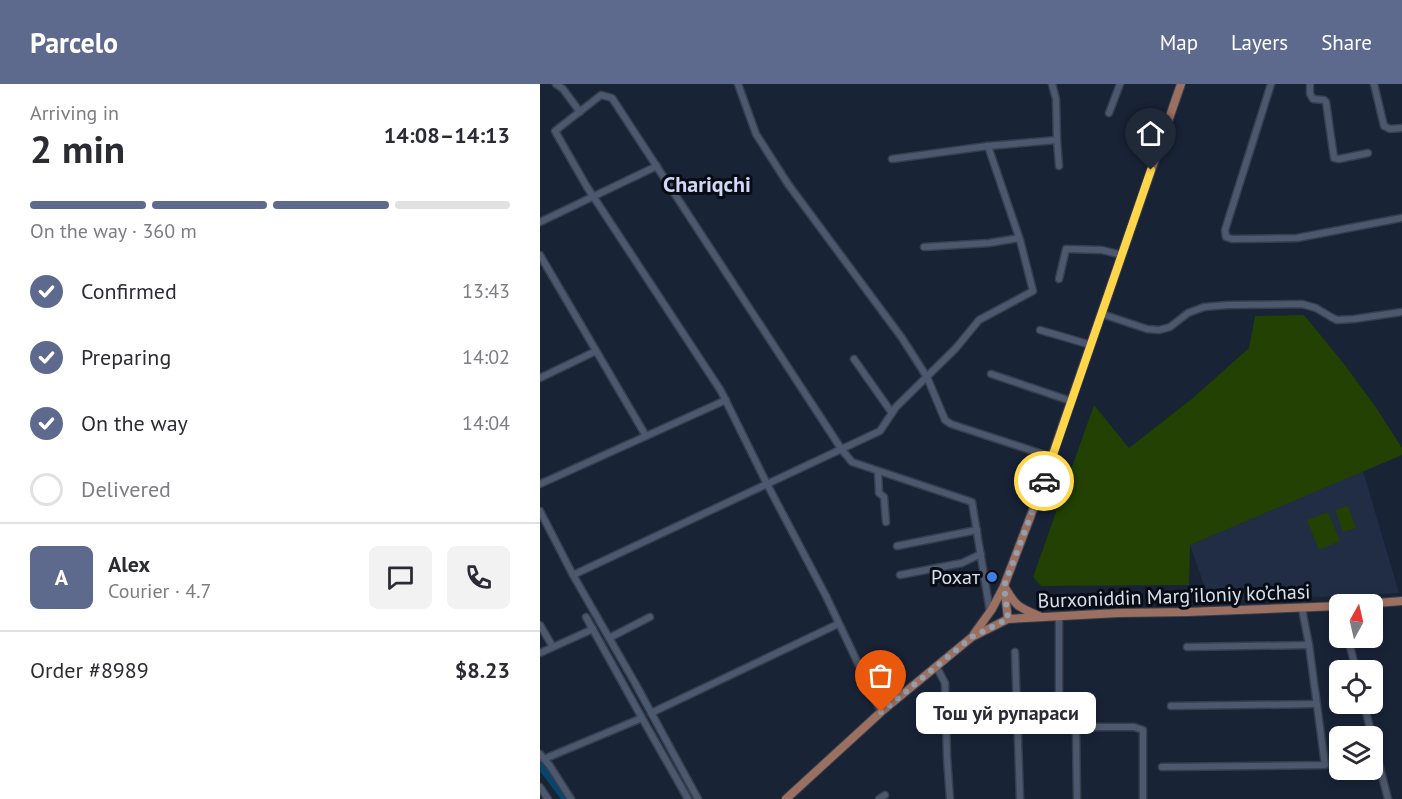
<!DOCTYPE html>
<meta charset="utf-8">
<style>
:root{--surface:#fff;--page:#f2f2f3;--text:#2b2b33;--muted:#7c7c81;--line:#e1e1e2;--accent:#5e698e}
body{margin:0;font-family:"PT Sans",sans-serif;background:var(--page);color:var(--text);height:100vh;display:flex;flex-direction:column;font-size:22px;white-space:nowrap}
*{box-sizing:border-box;margin:0}
p{font-size:20px;color:var(--muted)}
.icon{flex:none;width:33px;height:33px;fill:none;stroke:currentColor;stroke-width:2;stroke-linecap:round;stroke-linejoin:round}
.map{position:relative;flex:1;overflow:hidden}
.panel{display:flex;flex-direction:column;background:var(--surface);width:540px}
.panel>*{flex:none}
.needle{width:39px;rotate:8deg}
.controls{position:absolute;left:789px;top:510px;display:grid;gap:12px}
.controls a{display:grid;place-items:center;width:54px;height:54px;border-radius:9px;background:var(--surface);box-shadow:0 3px 9px #0003;font-size:30px}
.pin{position:absolute;display:grid;place-items:center;width:51px;height:51px;color:#fff;margin:-62px -26px;border-radius:50% 50% 50% 0;rotate:-45deg;box-shadow:0 0 6px #0007}
.pin .icon{rotate:45deg}
.courier{position:absolute;display:grid;place-items:center;width:60px;height:60px;margin:-30px;border:4px solid #ffd54a;border-radius:50%;background:#fff;color:#222;box-shadow:0 2px 8px #0007}
.bubble{position:absolute;height:42px;border-radius:9px;background:var(--surface);box-shadow:0 3px 9px #0003;font-size:20px;font-weight:700;line-height:42px;text-align:center}
.headline em{font-style:normal;font-weight:700}
.headline div{display:flex;flex-direction:column-reverse}
.headline{display:flex;align-items:center;justify-content:space-between;height:102px;padding:0 30px}
h1{font-size:39px;font-weight:700;line-height:45px}
.bar{display:grid;grid-template-columns:repeat(4,1fr);gap:9px 6px;align-content:center;height:72px;padding:0 30px}
.bar i{height:8px;border-radius:4px;background:var(--line)}
.bar .on{background:var(--accent)}
.bar p{grid-column:span 4}
.line{display:flex;align-items:center;gap:15px;padding:0 30px;border-top:2px solid var(--line)}
.line div{flex:1}
.round{display:grid;place-items:center;flex:none;width:63px;height:63px;border-radius:9px;background:var(--page)}
ol{padding:0 30px;list-style:none}
li{display:flex;align-items:center;gap:18px;height:66px}
li p{margin-inline-start:auto}
li .icon{padding:6px;border-radius:50%;background:var(--accent);color:#fff;stroke-width:4}
li:last-child{color:var(--muted)}
li i{width:33px;height:33px;border:3px solid var(--line);border-radius:50%}
header{display:flex;align-items:center;gap:36px;box-sizing:border-box;height:84px;padding:0 30px;background:var(--accent);color:#fff}
header strong{font-size:28px}
nav{display:flex;gap:33px;margin-inline-start:auto;font-size:21px}
main{display:flex;flex:1;min-height:0}
.map>svg:first-child{display:block}
.built{fill:#202d45}
.green{fill:#224102}
.lines{fill:none;stroke-linecap:round;stroke-linejoin:round}
.river{stroke:#08446b;stroke-width:10}
.minor-casing{stroke:#373f4e;stroke-width:9}
.major-casing{stroke:#373f4e;stroke-width:10}
.minor{stroke:#4c586e;stroke-width:6}
.major{stroke:#9b7060;stroke-width:8}
.done{stroke:#959eac;stroke-width:6;stroke-dasharray:0 10.8}
.route{stroke:#ffd54a;stroke-width:8}
.shop-dot{fill:#3f7fe0;stroke:#080c14;stroke-width:2}
.labels{text-anchor:middle;dominant-baseline:central;stroke-width:6;stroke-linejoin:round;paint-order:stroke}
.poi-label{font-size:20px;fill:#d8e0ec;stroke:#080c14;text-anchor:end}
.street-label{font-size:20px;fill:#d8e0ec;stroke:#080c14}
.quarter-label{font-size:22px;font-weight:bold;fill:#cfd8f4;stroke:#080c14}
</style>
<header>
<strong>Parcelo</strong>
<nav><a>Map</a><a>Layers</a><a>Share</a></nav>
</header>
<main>
<section class="panel">
<div class="headline"><div><h1>2 min</h1><p>Arriving in</p></div><em>14:08–14:13</em></div>
<div class="bar"><i class="on"></i><i class="on"></i><i class="on"></i><i></i><p>On the way · 360 m</p></div>
<ol>
<li><svg class="icon" aria-label="check" viewBox="0 0 24 24"><path d="M5 12l5 5 9-10"/></svg>Confirmed<p>13:43</p></li>
<li><svg class="icon" aria-label="check" viewBox="0 0 24 24"><path d="M5 12l5 5 9-10"/></svg>Preparing<p>14:02</p></li>
<li><svg class="icon" aria-label="check" viewBox="0 0 24 24"><path d="M5 12l5 5 9-10"/></svg>On the way<p>14:04</p></li>
<li><i></i>Delivered</li>
</ol>
<div class="line" style="height:108px"><b class="round" style="background:var(--accent);color:#fff">A</b><div><b>Alex</b><p>Courier · 4.7</p></div><a class="round"><svg class="icon" aria-label="chat" viewBox="0 0 24 24"><path d="M4 5h16v11H9l-5 4z"/></svg></a><a class="round"><svg class="icon" aria-label="phone" viewBox="0 0 24 24"><path d="M5 4h4l2 5-3 2q2 4 5 5l2-3 5 2v4C11 20 4 13 5 4z"/></svg></a></div>
<div class="line" style="height:78px"><div>Order #8989</div><b>$8.23</b></div>
</section>
<div class="map">
<svg width="862" height="715" viewBox="0 0 862 715">
<rect width="100%" height="100%" fill="#182336"/>
<path class="built" d="M823,387l36,122 -189,9 -20,-57z"/>
<g class="green">
<path d="M764,231l40,49 31,42 27,42v7l-212,90 -1,40 -148,1 -8,-9 61,-172 35,43 64,-50 56,-50 6,-32z"/>
<path d="M808,422l8,22 -13,4 -8,-22z"/>
<path d="M788,428l12,29 -21,9 -12,-30z"/>
</g>
<g class="lines">
<path class="river" d="M0,679l27,36"/>
<defs>
<g id="minor">
<path d="M16,0l7,5 17,23"/>
<path d="M198,0l18,50 32,50 114,154 25,39 18,43 6,4 101,33"/>
<path d="M731,0l-46,146 1,7 6,2 65,-1 105,-20"/>
<path d="M770,0v10l3,5 11,1 2,2 8,56 5,1 29,-6"/>
<path d="M834,0l10,42 6,3 12,-1"/>
<path d="M569,29l11,-29"/>
<path d="M517,56l2,26"/>
<path d="M352,75l96,-13 69,-6 -1,-41 -4,-15"/>
<path d="M0,138l117,-56"/>
<path d="M384,163l65,-4 30,-5"/>
<path d="M0,171l106,181"/>
<path d="M519,195l7,-30 36,1 20,5"/>
<path d="M562,230l45,15 12,1 11,-3 18,-14 16,-6 23,-2 75,-1 14,4 15,9 6,3 17,-1 48,-7"/>
<path d="M500,246l51,15"/>
<path d="M314,275l38,54"/>
<path d="M451,290l80,27"/>
<path d="M0,294l56,-27"/>
<path d="M338,387l1,22 5,4 2,25"/>
<path d="M0,400l186,-84"/>
<path d="M0,427l33,64 62,108 63,116"/>
<path d="M357,462l80,-16"/>
<path d="M33,491l307,-144 16,-24 60,-59 23,-28 54,-29 -13,-51 -32,-94"/>
<path d="M360,491l62,-12 19,-9"/>
<path d="M519,532v103l1,5 3,3h71l9,3v69"/>
<path d="M0,541l13,22"/>
<path d="M69,554l41,-21"/>
<path d="M808,554l8,32"/>
<path d="M647,563l122,-2"/>
<path d="M475,568l5,147"/>
<path d="M0,569l53,-24"/>
<path d="M396,582l9,17 2,74 3,42"/>
<path d="M824,620l8,32"/>
<path d="M631,622l145,-2"/>
<path d="M341,628l-55,-116 -59,-112 -46,-93 -134,-204 -32,-56 46,-36 11,3 230,352 10,12 120,40 18,110"/>
<path d="M111,629l187,-89"/>
<path d="M102,634l46,81"/>
<path d="M536,643l1,72"/>
<path d="M832,653l16,62"/>
<path d="M0,670l10,12 21,33"/>
<path d="M4,675l98,-41 -56,-101"/>
<path d="M622,683l163,-2 -16,-120 -7,-36"/>
<path d="M0,703l8,12"/>
<path d="M339,715l6,-4"/>
</g>
<g id="major">
<path d="M824,520l38,-3"/>
<path d="M468,535l-4,-33 35,-92 142,-410"/>
<path d="M434,550l18,-25 12,-23c12,20 13,21 35,30"/>
<path d="M246,715l95,-87 91,-75 36,-18 110,-6 69,-1 153,-6"/>
</g>
</defs>
<use href="#minor" class="minor-casing"/>
<use href="#major" class="major-casing"/>
<use href="#minor" class="minor"/>
<use href="#major" class="major"/>
</g>
<g class="lines">
<path class="done" d="M341,628l91,-75 36,-18 -4,-33 40,-105"/>
<path class="route" d="M504,397l107,-311"/>
</g>
<circle class="shop-dot" cx="452" cy="493" r="6"/>
<g class="labels">
<g class="poi-label">
<text x="440" y="493">Рохат</text>
</g>
<g class="street-label">
<text transform="translate(634 512) rotate(-2)">Burxoniddin Marg’iloniy ko’chasi</text>
</g>
<g class="quarter-label">
<text x="167" y="100">Chariqchi</text>
</g>
</g>
</svg>
<div class="controls">
<a><svg class="needle" viewBox="-14 -14 28 28"><path d="M0-13l5 13h-10z" fill="#e53935"/><path d="M0 13l5-13h-10z" fill="#7c7c81"/></svg></a>
<a><svg class="icon" aria-label="locate" viewBox="0 0 24 24"><circle cx="12" cy="12" r="6"/><path d="M12 2v4M12 18v4M2 12h4M18 12h4"/></svg></a>
<a><svg class="icon" aria-label="layers" viewBox="0 0 24 24"><path d="M12 4l9 5-9 5-9-5zM3 14l9 5 9-5"/></svg></a>
</div>
<div class="pin" style="left:341px;top:628px;background:#ea580c"><svg class="icon" aria-label="bag" viewBox="0 0 24 24"><path d="M5 8h14l-1 12H6zM9 8a3 3 0 0 1 6 0"/></svg></div>
<div class="pin" style="left:611px;top:86px;background:#1f2937"><svg class="icon" aria-label="home" viewBox="0 0 24 24"><path d="M3 11l9-7 9 7M6 9v11h12V9"/></svg></div>
<div class="courier" style="left:504px;top:397px"><svg class="icon" aria-label="car" viewBox="0 0 24 24"><path d="M5 17H2v-5l4-1 3-4h7l3 4 3 1v5h-3M9 17h6M6 11h13"/><circle cx="7" cy="17" r="2"/><circle cx="17" cy="17" r="2"/></svg></div>
<div class="bubble" style="left:376px;top:608px;width:180px">Тош уй рупараси</div>
</div>
</main>
